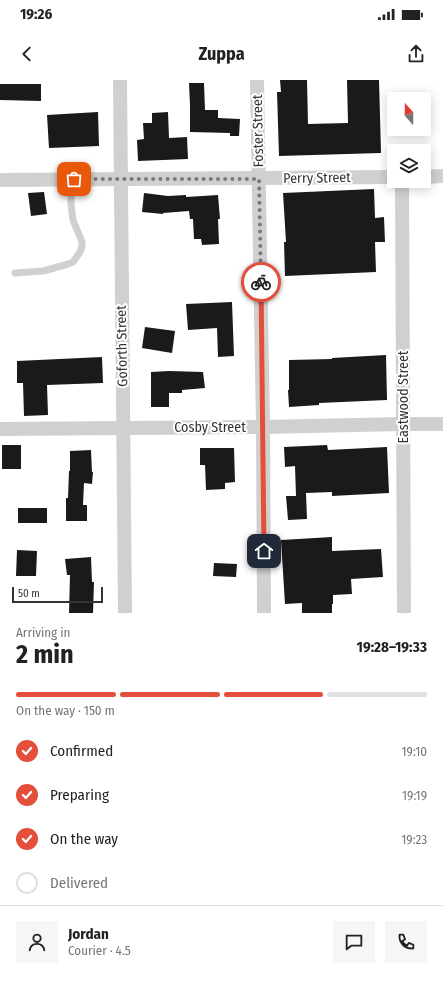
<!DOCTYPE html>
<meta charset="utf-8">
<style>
:root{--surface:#fff;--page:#f6f6f6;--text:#222;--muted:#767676;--line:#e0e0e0;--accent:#e44f3b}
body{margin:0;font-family:"Fira Sans Condensed",sans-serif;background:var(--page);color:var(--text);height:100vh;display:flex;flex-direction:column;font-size:15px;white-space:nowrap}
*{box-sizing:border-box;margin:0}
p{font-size:13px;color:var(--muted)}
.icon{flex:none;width:22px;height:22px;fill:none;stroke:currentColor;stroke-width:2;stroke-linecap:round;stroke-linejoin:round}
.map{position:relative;height:533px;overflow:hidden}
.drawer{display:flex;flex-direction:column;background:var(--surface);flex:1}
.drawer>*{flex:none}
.needle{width:26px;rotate:340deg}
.buttons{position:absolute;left:387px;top:12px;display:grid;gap:8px}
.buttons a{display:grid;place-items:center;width:44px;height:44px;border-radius:0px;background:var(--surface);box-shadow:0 2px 10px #0003;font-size:20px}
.scale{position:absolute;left:12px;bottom:10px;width:91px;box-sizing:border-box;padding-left:4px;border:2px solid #333;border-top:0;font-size:11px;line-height:14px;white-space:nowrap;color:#333;-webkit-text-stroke:3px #fff;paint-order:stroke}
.pin{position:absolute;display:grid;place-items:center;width:34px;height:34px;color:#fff;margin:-17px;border-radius:8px;box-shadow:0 2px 6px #0006}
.courier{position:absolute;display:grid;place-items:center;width:40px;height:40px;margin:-20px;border:3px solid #e44f3b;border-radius:50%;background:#fff;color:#222;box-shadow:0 1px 5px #0007}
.headline em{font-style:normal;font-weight:700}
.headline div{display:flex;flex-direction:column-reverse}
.headline{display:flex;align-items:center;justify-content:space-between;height:68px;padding:0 16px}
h1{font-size:26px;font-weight:700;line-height:30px}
.bar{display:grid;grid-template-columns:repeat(4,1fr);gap:6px 4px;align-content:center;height:48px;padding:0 16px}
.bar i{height:5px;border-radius:3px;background:var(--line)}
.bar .on{background:var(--accent)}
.bar p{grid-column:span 4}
.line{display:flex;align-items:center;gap:10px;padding:0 16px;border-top:1px solid var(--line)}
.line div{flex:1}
.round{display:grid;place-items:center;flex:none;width:42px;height:42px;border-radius:0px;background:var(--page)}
ol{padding:0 16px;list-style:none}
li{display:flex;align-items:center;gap:12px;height:44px}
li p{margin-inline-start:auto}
li .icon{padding:4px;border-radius:50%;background:var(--accent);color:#fff;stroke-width:4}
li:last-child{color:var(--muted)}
li i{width:22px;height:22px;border:2px solid var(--line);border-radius:50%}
.status{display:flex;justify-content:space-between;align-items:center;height:28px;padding:0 20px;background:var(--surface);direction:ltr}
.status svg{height:11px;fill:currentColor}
header{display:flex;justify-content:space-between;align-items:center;height:52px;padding:0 16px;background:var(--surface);font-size:18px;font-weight:700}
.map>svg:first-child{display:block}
.building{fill:#1a1a1a}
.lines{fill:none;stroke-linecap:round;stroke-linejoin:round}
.lane{stroke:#d0d0d0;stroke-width:7}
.street{stroke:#d0d0d0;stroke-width:14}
.done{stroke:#7a7a7a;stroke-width:4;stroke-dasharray:0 7.2}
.route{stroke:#e44f3b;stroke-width:5}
.labels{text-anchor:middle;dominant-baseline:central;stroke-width:4;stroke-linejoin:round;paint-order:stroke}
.street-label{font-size:14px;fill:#333;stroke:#fff}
</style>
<div class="status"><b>19:26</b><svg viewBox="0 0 49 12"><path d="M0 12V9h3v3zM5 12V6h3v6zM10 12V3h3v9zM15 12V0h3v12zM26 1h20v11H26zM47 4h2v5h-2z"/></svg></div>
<header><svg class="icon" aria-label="back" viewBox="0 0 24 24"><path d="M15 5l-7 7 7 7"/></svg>Zuppa<svg class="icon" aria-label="share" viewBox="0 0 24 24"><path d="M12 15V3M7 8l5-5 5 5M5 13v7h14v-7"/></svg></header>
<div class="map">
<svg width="443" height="533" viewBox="0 0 443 533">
<rect width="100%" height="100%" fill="#fff"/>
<g class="building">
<path d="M280,0h27l1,44 40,-1 -1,-43h32l2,73 -102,3 -2,-64h4z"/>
<path d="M189,3h15l1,27h13v8l22,1 -1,17h-9v-3l-40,-1v-27z"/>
<path d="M0,4h41v17l-41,-1z"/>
<path d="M98,32l1,34 -50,2 -2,-33z"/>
<path d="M168,32l1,26 18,-1 1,22 -50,2 -1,-21 7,-1 -1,-16h9v-10z"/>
<path d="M374,109l1,29 9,-1 1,25h-10l1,30 -91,4 -1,-34h2l-3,-49z"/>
<path d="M44,112l3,22 -16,2 -3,-23z"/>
<path d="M144,113l24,3 18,-1v2l32,-2 2,24h-2l1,25 -17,1 -1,-6h-7l-1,-20h-3l-1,-8 -26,2v1l-21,-2z"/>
<path d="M232,222l2,54 -16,1 -1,-29 -29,2 -2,-26z"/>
<path d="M145,247l30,4 -3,22 -30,-5z"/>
<path d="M386,275l1,45 -68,3v2l-30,2 -1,-17h1v-30l43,-1v-1z"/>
<path d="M102,277l1,26 -56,2 1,30 -24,1 -1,-33h-6v-22z"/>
<path d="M169,291l34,1 2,16 -23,2v3h-13v14h-18v-35z"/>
<rect x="2" y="365" width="19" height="24"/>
<path d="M327,365l1,5 59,-3 2,46 -57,3v-4l-26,1 1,26 -19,1 -2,-24h10l-1,-30 -10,1 -1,-20z"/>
<path d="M200,368h34l1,34 -10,1v6l-19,1 -1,-25h-5z"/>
<path d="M91,370l1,22h1l-1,12 -8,-1 -1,22h4v16h-21v-23h2l1,-27h1v-20z"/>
<rect x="18" y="428" width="29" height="15"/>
<path d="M332,457v14l49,-2 2,28 -32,2 1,15 -19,1v9h-1v9h-30v-10l-17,1 -4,-64z"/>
<path d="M17,470l20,1 -1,25h-20z"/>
<path d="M91,477l1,25h2l-1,31h-24l1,-38h-3l-2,-16z"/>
<path d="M214,483l23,1 -1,13 -23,-1z"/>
</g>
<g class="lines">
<path class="lane" d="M15,193l28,-2 22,-6 8,-3 7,-10 2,-5v-5l-9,-22 -2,-16v-11l3,-14"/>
<g class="street">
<path d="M120,0l5,533"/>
<path d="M257,0l6,347 1,186"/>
<path d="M424,97l19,-1"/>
<path d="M0,100l394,-3"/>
<path d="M402,101l2,432"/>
<path d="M0,349l263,-2 139,-3h41"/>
</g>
</g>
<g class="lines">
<path class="done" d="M74,99h185l2,103"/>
<path class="route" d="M261,202l3,269"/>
</g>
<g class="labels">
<g class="street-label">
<text transform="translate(258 51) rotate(-91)">Foster Street</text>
<text transform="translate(317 98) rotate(-1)">Perry Street</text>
<text transform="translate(122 266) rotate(-91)">Goforth Street</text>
<text transform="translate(403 317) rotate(-90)">Eastwood Street</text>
<text x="210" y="347">Cosby Street</text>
</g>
</g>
</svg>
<div class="buttons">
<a><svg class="needle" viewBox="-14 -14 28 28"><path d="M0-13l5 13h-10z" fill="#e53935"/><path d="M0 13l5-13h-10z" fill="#767676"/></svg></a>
<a><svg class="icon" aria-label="layers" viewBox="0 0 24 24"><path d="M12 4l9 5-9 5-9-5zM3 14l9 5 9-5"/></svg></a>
</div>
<div class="scale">50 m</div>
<div class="pin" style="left:74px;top:99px;background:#ea580c"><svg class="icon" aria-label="bag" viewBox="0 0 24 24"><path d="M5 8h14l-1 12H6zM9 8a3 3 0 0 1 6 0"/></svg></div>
<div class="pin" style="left:264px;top:471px;background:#1f2937"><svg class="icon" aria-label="home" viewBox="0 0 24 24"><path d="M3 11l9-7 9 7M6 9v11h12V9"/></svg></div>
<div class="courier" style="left:261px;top:202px"><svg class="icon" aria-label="bike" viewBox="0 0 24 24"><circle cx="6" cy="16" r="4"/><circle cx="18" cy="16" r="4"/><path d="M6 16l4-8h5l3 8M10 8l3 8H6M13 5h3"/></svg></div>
</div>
<section class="drawer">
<div class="headline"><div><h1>2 min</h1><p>Arriving in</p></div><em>19:28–19:33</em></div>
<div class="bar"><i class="on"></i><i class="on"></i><i class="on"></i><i></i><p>On the way · 150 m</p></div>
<ol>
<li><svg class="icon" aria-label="check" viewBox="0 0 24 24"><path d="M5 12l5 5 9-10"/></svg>Confirmed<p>19:10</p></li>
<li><svg class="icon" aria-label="check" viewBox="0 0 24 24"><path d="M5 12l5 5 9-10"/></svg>Preparing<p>19:19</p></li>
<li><svg class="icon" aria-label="check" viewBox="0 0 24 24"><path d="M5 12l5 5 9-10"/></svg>On the way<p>19:23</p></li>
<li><i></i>Delivered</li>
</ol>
<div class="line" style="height:72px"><a class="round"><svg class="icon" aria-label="person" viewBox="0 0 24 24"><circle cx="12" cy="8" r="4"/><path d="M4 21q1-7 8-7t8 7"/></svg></a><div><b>Jordan</b><p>Courier · 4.5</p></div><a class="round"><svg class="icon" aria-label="chat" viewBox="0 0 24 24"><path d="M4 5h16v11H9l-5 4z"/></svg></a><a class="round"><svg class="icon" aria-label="phone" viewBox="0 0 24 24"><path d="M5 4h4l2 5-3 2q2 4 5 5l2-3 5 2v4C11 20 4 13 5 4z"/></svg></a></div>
</section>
